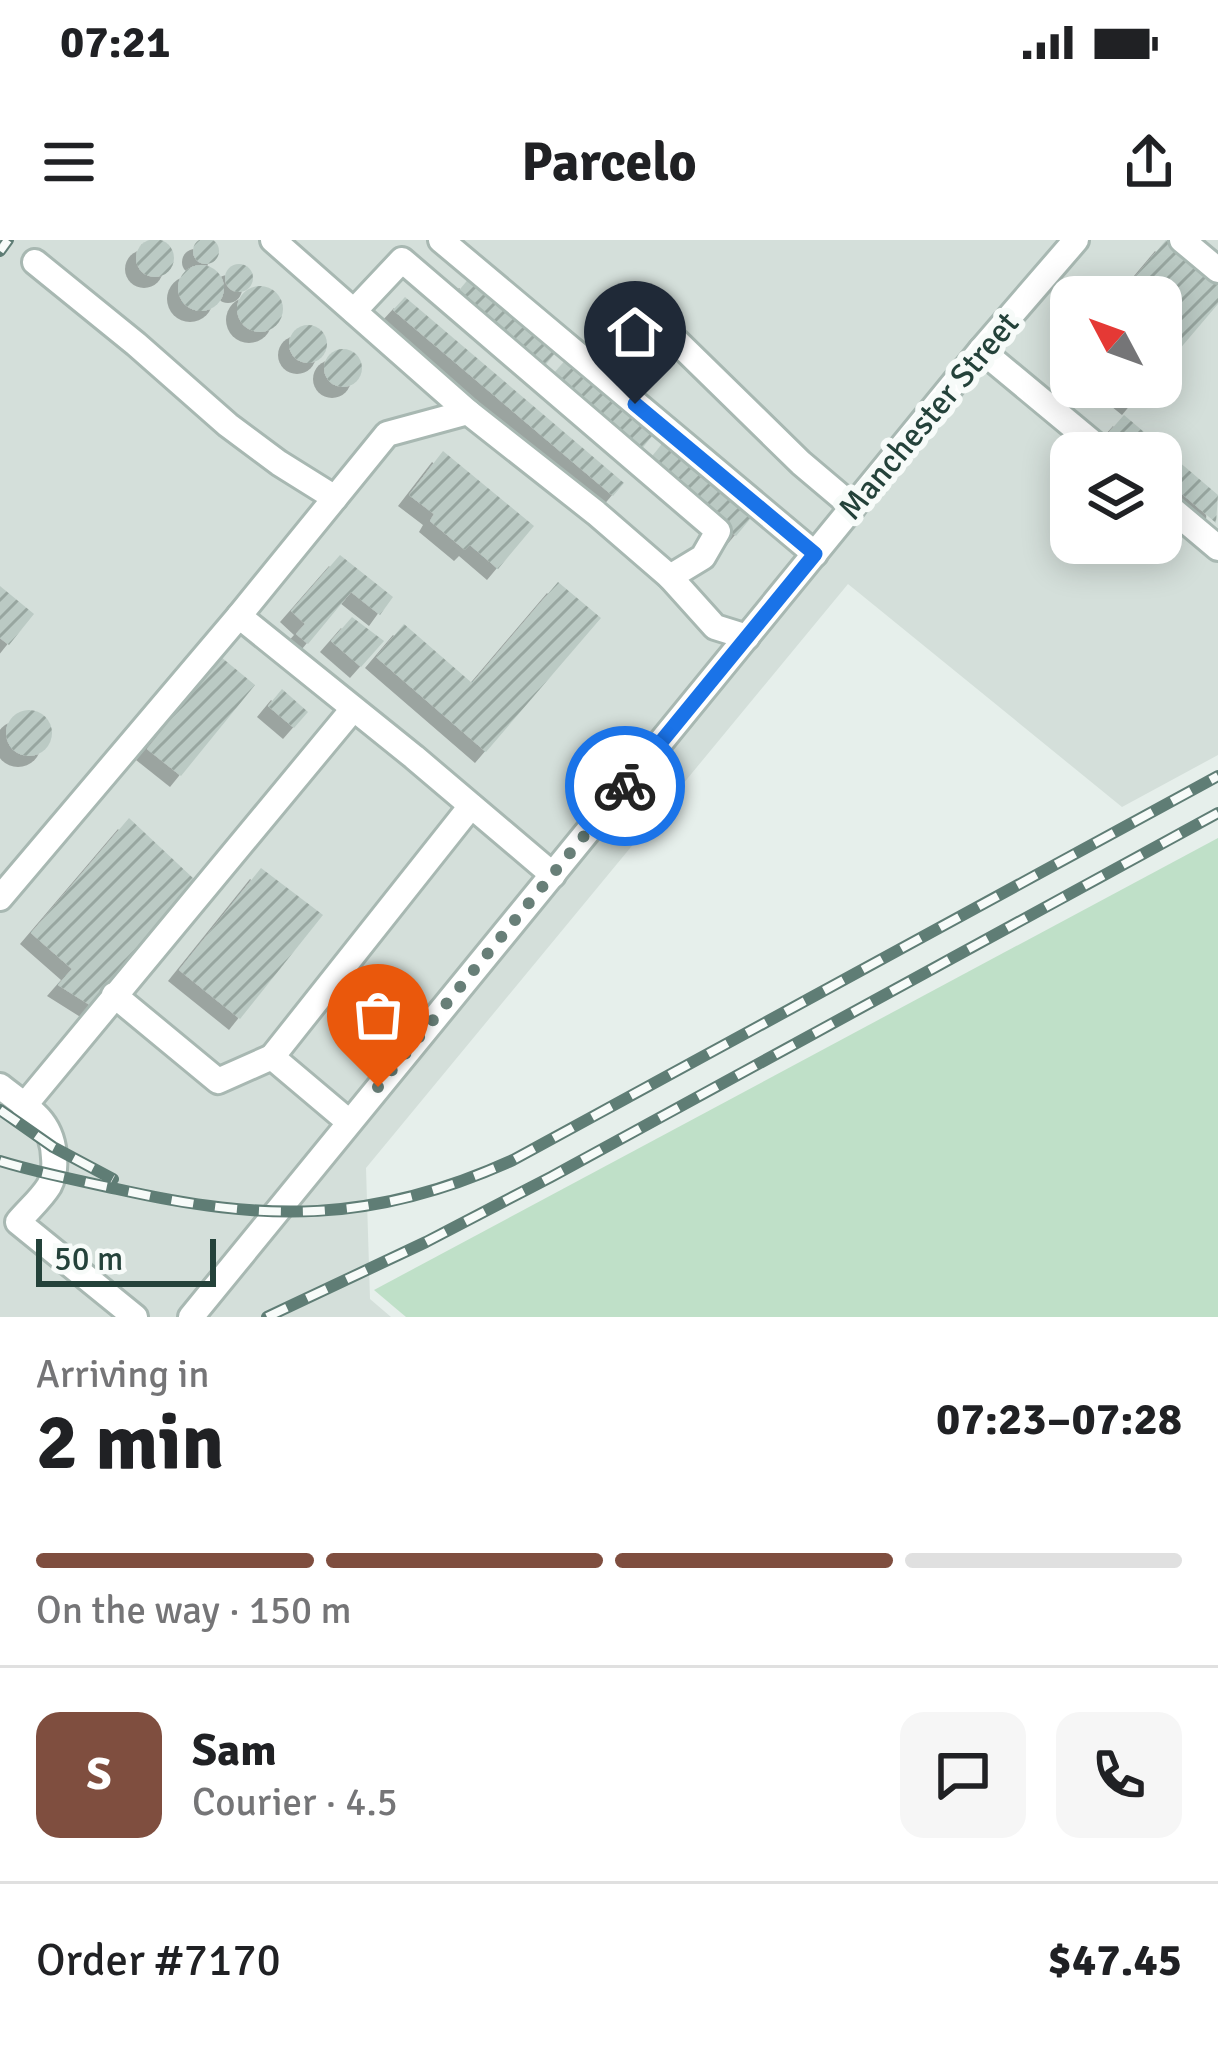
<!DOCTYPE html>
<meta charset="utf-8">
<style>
:root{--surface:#fff;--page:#f6f6f6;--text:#202124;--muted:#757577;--line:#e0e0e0;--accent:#7f4e3f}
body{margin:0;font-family:Signika,sans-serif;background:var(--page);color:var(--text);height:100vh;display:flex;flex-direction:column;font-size:45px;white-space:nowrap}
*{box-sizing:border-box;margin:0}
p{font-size:39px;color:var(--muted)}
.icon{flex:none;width:66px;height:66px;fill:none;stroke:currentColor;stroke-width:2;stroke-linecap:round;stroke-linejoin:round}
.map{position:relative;height:1077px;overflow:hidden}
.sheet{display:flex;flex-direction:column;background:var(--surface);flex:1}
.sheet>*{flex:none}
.needle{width:78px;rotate:311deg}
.buttons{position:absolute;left:1050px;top:36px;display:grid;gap:24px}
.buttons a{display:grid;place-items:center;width:132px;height:132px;border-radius:24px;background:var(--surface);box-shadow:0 6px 30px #0003;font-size:60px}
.scale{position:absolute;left:36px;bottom:30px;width:180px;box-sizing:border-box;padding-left:12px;border:6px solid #24423a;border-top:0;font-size:33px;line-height:42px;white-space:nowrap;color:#24423a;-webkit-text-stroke:9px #f7fbf9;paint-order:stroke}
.pin{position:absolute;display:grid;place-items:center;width:102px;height:102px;color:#fff;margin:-123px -51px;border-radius:50% 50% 50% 0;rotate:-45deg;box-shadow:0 0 12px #0007}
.pin .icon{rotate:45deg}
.courier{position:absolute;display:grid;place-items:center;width:120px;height:120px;margin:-60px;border:9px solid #1a73e8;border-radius:50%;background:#fff;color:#222;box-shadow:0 3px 15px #0007}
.head em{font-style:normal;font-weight:700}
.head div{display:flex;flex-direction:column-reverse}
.head{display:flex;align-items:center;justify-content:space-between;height:204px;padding:0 36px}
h1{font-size:78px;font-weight:700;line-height:90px}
.bar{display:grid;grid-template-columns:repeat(4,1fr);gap:18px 12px;align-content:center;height:144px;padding:0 36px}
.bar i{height:15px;border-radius:9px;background:var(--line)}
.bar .active{background:var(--accent)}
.bar p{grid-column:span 4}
.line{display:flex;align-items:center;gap:30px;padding:0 36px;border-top:3px solid var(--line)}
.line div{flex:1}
.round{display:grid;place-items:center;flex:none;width:126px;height:126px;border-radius:24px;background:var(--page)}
.status{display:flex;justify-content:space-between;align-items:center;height:84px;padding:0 60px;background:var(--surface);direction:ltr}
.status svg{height:33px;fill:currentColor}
header{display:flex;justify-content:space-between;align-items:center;height:156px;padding:0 36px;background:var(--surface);font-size:54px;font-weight:700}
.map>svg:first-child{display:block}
.built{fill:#d4dfda;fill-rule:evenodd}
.grass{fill:#bfe0c8}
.building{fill:url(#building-hatch);filter:url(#shadow)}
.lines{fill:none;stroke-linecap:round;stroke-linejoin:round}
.minor-casing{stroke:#a8b8b2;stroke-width:30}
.minor{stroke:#fff;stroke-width:24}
.rail-casing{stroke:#5f7d75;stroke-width:12}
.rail{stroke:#f7fbf9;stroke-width:8;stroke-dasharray:22;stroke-linecap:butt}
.done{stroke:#687f78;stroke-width:12;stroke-dasharray:0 21.6}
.route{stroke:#1a73e8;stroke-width:15}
.labels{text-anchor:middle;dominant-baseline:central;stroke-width:12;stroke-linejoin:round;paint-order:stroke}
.street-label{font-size:33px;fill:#24423a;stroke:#f7fbf9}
</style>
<div class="status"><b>07:21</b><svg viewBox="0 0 49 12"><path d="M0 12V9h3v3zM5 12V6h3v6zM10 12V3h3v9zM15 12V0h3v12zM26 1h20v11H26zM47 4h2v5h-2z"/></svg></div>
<header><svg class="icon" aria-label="menu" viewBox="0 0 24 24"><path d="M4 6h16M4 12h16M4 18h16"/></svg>Parcelo<svg class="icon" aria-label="share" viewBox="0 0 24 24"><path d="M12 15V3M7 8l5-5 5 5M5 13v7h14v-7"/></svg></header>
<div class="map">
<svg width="1218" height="1077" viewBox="0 0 1218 1077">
<defs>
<pattern id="building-hatch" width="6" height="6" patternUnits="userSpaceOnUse" patternTransform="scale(3)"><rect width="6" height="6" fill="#bbcac4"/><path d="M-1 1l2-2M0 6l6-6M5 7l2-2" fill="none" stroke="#98a6a0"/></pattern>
<filter id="shadow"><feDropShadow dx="-11" dy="11" stdDeviation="0" flood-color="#0004"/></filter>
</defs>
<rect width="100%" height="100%" fill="#e6efeb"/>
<path class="built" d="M0,0h1218v515l-96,52 -274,-223 -482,584 4,131 21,18h-391zM1071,57h90v90h-90zM1071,213h90v90h-90z"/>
<path class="grass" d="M1218,598v479h-812l-32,-27z"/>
<g class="building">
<circle cx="206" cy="11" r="13"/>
<circle cx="155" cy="18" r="19"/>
<path d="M1166,0l52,43v21l-57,67v-74h-43z"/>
<circle cx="239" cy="38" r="14"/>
<circle cx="201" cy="48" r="23"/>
<path d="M470,37l87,74 -14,17 -87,-74z"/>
<circle cx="260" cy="69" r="23"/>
<path d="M405,57l219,186 -11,13 -220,-186z"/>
<circle cx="308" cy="104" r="19"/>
<circle cx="343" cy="128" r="19"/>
<path d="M565,121l88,74 -13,16 -89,-75z"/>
<path d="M1112,147h35l-14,17z"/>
<path d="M1124,175l94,80 -2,28 -55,-47v-23h-27l-25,-21z"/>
<path d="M662,204l89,74 -15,18 -88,-75z"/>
<path d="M443,211l91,75 -36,43 -28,-24 -5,5 -35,-29 4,-7 -25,-19z"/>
<path d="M340,315l53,42 -13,18 -29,-23 -43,52 -12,-10 9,-10 -14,-13z"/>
<path d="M558,342l43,36 -115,134 -110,-95 28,-33 68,59z"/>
<path d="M0,346l34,28 -25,31 -9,-7z"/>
<path d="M352,377l32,24 -23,26 -30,-26z"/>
<path d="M221,417l34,28 -74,91 -34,-27z"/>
<path d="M282,449l26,23 -14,16 -26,-22z"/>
<circle cx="29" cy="493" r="23"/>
<path d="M129,578l65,61 -101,128 -35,-22 14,-16 -41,-36z"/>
<path d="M261,628l62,47 -83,104 -61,-49z"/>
</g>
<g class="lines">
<defs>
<g id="minor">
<path d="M273,0l195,172 128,101 74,64 45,50 32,10"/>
<path d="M441,0l374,314"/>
<path d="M1182,0l36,30"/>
<path d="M35,22l101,82 92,81 51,38 56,35"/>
<path d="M354,71l48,-51 316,271 -15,26 -33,20"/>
<path d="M663,88l138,135 52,44"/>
<path d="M981,110l124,103"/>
<path d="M1161,260l57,48"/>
<path d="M239,376l175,141 139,118"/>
<path d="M0,658l239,-282 148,-182 81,-22"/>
<path d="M114,755l104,86 54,-24 77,65"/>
<path d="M272,817l199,-251"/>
<path d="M0,846c27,22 53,33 54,72 1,9 -1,20 -5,28 -8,13 -21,24 -31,36l117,95"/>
<path d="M24,866l329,-397"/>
<path d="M191,1077l790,-967 95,-110"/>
</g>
</defs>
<use href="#minor" class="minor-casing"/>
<use href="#minor" class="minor"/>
<defs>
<g id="rail">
<path d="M0,11l8,-11"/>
<path d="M0,870l53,37 60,32"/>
<path d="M0,921c39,12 77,19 117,28 148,33 255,35 396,-29l705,-384"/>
<path d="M267,1077l159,-75 125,-65 667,-364"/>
</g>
</defs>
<use href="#rail" class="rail-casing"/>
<use href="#rail" class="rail"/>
</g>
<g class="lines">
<path class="done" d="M378,847l247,-301"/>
<path class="route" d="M625,546l190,-232 -180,-150"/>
</g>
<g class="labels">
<g class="street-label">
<text transform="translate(929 176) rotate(-50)">Manchester Street</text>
</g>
</g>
</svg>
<div class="buttons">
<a><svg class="needle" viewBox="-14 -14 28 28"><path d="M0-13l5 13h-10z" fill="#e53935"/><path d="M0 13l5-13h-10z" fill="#757577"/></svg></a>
<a><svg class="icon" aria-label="layers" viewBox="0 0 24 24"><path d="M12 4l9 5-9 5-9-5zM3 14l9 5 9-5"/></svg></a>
</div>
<div class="scale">50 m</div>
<div class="pin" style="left:378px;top:847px;background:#ea580c"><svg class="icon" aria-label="bag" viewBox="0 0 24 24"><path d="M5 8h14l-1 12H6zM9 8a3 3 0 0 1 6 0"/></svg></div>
<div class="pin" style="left:635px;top:164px;background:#1f2937"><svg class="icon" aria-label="home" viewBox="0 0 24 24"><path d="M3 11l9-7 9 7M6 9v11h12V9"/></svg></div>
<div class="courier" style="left:625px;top:546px"><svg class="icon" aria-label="bike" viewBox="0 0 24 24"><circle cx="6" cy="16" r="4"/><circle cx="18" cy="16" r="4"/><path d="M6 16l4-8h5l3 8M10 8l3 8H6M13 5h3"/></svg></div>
</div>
<section class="sheet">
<div class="head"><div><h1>2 min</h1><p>Arriving in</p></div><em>07:23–07:28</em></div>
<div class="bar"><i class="active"></i><i class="active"></i><i class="active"></i><i></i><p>On the way · 150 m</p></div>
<div class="line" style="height:216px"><b class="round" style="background:var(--accent);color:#fff">S</b><div><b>Sam</b><p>Courier · 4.5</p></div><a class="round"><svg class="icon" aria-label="chat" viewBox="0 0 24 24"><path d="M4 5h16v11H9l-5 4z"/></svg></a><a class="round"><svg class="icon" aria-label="phone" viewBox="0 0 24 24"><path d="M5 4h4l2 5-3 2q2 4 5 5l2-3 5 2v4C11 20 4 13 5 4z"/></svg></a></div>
<div class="line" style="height:156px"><div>Order #7170</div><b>$47.45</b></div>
</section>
